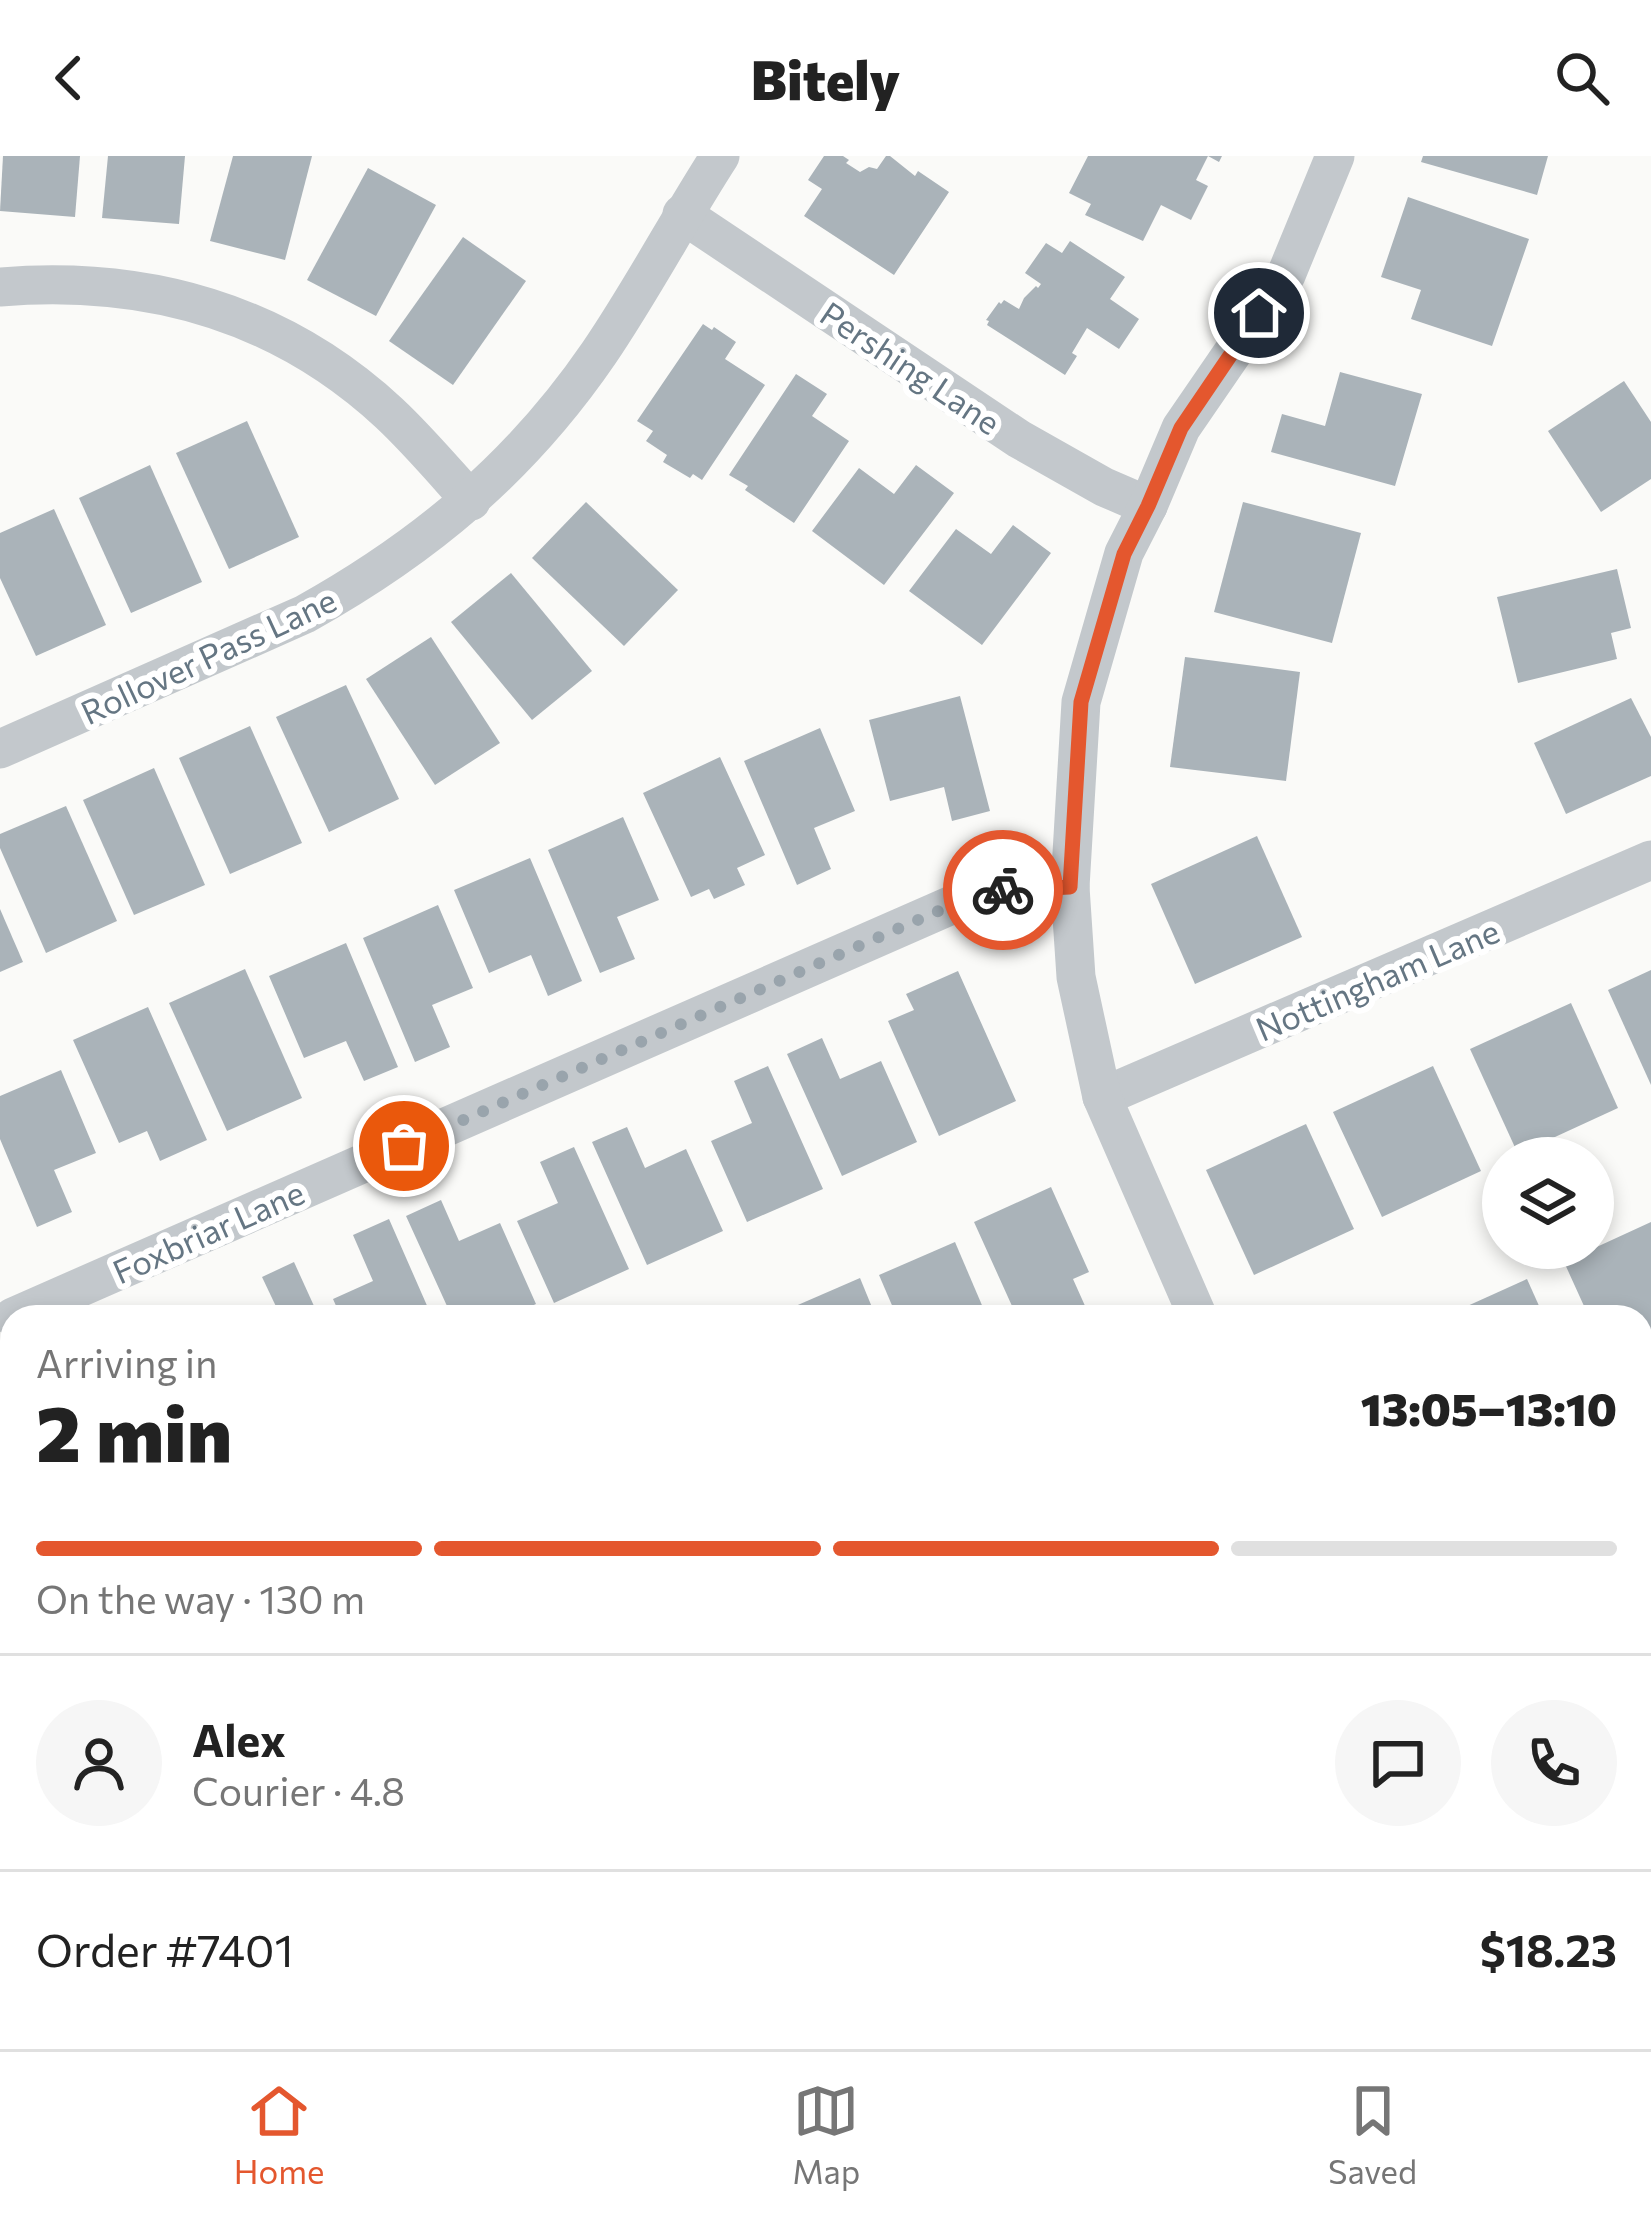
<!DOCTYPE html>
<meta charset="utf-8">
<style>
:root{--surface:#fff;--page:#f6f6f6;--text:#222;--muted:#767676;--line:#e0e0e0;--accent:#e4572e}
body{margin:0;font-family:Commissioner,sans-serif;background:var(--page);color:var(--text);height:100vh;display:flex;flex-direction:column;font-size:45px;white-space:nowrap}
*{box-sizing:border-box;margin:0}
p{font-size:39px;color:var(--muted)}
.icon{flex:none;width:66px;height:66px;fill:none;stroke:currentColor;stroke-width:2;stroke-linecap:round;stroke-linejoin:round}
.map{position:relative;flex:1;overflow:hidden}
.details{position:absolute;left:0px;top:1149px;width:1653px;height:744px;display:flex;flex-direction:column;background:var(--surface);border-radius:36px 36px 0 0;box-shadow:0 6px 18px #0003}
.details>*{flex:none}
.fabs{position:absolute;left:1482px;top:981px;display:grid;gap:24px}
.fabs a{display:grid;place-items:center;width:132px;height:132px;border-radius:50%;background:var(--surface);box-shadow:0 6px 18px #0003;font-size:60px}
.pin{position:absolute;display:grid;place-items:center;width:102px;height:102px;color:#fff;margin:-51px;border:6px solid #fff;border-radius:50%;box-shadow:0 3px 12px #0007}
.courier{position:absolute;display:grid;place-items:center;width:120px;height:120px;margin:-60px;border:9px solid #e4572e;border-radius:50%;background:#fff;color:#222;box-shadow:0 3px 15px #0007}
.summary em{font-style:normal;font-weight:800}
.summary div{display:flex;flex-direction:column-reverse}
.summary{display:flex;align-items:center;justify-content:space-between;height:204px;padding:0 36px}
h1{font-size:78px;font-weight:800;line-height:90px}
.bar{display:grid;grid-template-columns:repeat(4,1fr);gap:18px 12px;align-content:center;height:144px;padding:0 36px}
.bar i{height:15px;border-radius:9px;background:var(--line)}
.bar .active{background:var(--accent)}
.bar p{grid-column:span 4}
.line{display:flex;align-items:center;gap:30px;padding:0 36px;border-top:3px solid var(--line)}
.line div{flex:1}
.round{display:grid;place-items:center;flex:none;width:126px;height:126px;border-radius:63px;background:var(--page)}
header{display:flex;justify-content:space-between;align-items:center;height:156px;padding:0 36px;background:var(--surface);font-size:54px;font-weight:800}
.tab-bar{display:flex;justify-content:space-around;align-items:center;height:168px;border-top:3px solid var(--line);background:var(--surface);font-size:33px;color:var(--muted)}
.tab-bar a{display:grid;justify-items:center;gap:6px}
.tab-bar .active{color:var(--accent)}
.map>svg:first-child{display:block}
.green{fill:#dadfd7}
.building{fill:#aab3b9}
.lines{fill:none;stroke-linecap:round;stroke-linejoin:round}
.street{stroke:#c3c8cc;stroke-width:39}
.done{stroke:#99a4ac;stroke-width:12;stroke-dasharray:0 21.6}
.route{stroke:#e4572e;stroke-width:15}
.labels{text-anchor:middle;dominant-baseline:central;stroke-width:12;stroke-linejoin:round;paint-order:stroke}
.street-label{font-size:33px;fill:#657683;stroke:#fff}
</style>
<header><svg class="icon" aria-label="back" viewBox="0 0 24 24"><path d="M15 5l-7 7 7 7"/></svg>Bitely<svg class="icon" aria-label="search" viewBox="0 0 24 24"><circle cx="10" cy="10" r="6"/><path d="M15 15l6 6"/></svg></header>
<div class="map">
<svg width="1651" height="1893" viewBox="0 0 1651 1893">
<rect width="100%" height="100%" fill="#fafaf8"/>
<path class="green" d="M1033,1881h450l5,12h-483z"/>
<g class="building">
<path d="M3,0h77l-5,61 -75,-6z"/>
<path d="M108,0h77l-6,68 -77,-6z"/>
<path d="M233,0h79l-27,104 -75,-19z"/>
<path d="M824,0h19l6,4 -3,3 14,9 9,-5 8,2 9,-13h4l25,20 3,-5 31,21 -55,83 -90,-59 18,-27 -14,-9z"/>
<path d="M1088,0h134l-3,6 -11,-6 -12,24 12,6 -17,34 -30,-15 -18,36 -58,-26 6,-11 -22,-11z"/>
<path d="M1423,0h125l-11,39 -116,-33z"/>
<path d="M368,12l68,37 -60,111 -69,-36z"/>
<path d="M1408,41l121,42 -37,107 -81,-27 10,-29 -40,-13z"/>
<path d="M463,81l63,44 -73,104 -64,-44z"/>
<path d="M1070,85l55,36 -15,22 29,20 -20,30 -32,-21 -15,25 5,3 -12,19 -78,-50 2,-4 -3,-1 13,-18 2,2 3,-4 15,9 5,-11 12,-12 2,2 3,-4 -16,-11 21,-30 16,10z"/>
<path d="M703,168l9,6 2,-3 22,15 -11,17 40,26 -63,95 -9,-6 -3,4 -27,-16 4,-7 -21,-14 7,-10 -16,-10z"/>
<path d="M1340,216l82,22 -27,92 -124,-34 11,-38 43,12z"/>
<path d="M796,218l31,20 -15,22 37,25 -55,82 -49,-33 3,-4 -19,-11z"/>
<path d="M1624,225l27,41v57l-50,33 -53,-81z"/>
<path d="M247,265l52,116 -70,32 -53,-116z"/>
<path d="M150,309l52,117 -71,31 -52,-115z"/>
<path d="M916,309l38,28 -70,92 -72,-54 47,-63 35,26z"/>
<path d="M586,346l92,88 -54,56 -92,-88z"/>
<path d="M1243,346l118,31 -29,110 -118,-31z"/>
<path d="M54,353l52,116 -70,31 -36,-78v-45z"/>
<path d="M1013,369l38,28 -69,92 -73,-54 47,-62 35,25z"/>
<path d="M1617,413l14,59 -20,5 6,26 -99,24 -21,-86z"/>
<path d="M511,417l81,98 -60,49 -81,-98z"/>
<path d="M431,481l69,106 -65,42 -69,-106z"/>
<path d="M1185,501l115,15 -14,109 -116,-14z"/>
<path d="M346,529l53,114 -70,33 -53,-115z"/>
<path d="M960,540l30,115 -38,10 -8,-34 -54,14 -21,-81z"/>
<path d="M1631,542l20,39v39l-85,38 -32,-71z"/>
<path d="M250,570l52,117 -72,31 -51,-116z"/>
<path d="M820,572l35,83 -41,17 17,41 -34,16 -53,-124z"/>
<path d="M720,601l45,98 -28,13 8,17 -31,14 -5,-10 -18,8 -48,-104z"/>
<path d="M154,612l51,117 -71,30 -51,-115z"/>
<path d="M66,650l51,115 -71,32 -46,-105v-14z"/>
<path d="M623,661l36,83 -42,17 18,42 -35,14 -52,-123z"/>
<path d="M1257,680l45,101 -107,47 -44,-100z"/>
<path d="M530,702l52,123 -34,15 -17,-41 -42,18 -35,-83z"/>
<path d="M438,749l35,83 -41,17 18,42 -35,15 -52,-124z"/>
<path d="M0,753l23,53 -23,10z"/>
<path d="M346,787l52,124 -34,14 -18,-40 -42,17 -35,-82z"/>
<path d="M245,813l57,129 -75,33 -58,-128z"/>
<path d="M1651,814v115l-43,-95z"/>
<path d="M958,815l58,130 -77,35 -51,-115 26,-11 -8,-16z"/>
<path d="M1571,847l47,105 -100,46 -48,-105z"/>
<path d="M148,851l59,133 -47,21 -13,-30 -28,12 -46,-103z"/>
<path d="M822,882l18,41 41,-18 36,81 -75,34 -55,-122z"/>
<path d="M768,910l55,123 -76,33 -36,-81 41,-18 -18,-42z"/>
<path d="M1433,910l48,105 -99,46 -49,-105z"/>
<path d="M61,914l35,83 -42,17 18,42 -35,15 -37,-88v-43z"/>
<path d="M1306,968l48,105 -100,46 -48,-105z"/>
<path d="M627,971l18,41 41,-19 37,82 -76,34 -55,-123z"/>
<path d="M574,991l55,122 -75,34 -37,-82 41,-18 -18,-41z"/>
<path d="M1051,1031l38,85 -16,7 17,38h-39l-3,-8 -18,8h-13l-43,-95z"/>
<path d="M441,1044l18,41 41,-18 36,81 -28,13h-56l-46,-101z"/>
<path d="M389,1063l43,98h-91l-8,-18 40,-18 -20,-46z"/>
<path d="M1651,1066v126l-10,5v-36h-52l-25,-55z"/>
<path d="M955,1086l32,75h-90l-18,-42z"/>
<path d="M294,1106l25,55h-38l-19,-40z"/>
<path d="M860,1122l16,39h-90l-2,-6z"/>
<path d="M1527,1123l17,38h-101z"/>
<path d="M12,1285v98l-12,5v-98z"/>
<path d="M1651,1421v108l-10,4v-108z"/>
<path d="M12,1504v98l-4,1 4,9v38l-12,6v-147z"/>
<path d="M1641,1690l10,22v67l-10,5z"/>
<path d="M12,1804v77h60l5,12h-77v-54l2,-1 -2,-28z"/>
<path d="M93,1881h81l-28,12h-48z"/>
<path d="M431,1881h91l6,12h-92z"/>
<path d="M554,1881h93l5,12h-92z"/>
</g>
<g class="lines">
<g class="street">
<path d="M682,58l337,225 85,48 44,19"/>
<path d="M0,131c146,-12 280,25 389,126 29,27 55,58 82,88"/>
<path d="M0,593l305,-135c120,-67 216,-147 294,-261 43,-63 79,-132 121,-197"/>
<path d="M1102,941l549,-237"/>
<path d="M13,1161l973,-427 84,-3"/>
<path d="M1198,1161l-96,-220 -26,-120 -6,-90 11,-185 43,-149 24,-47 33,-78 105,-153 49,-119"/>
<path d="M1641,1304l10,-5"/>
<path d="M0,1733l12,-5"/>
<path d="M1517,1881l5,12"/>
<path d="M933,1893l28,-12"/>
<path d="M1634,1893l17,-8"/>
</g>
</g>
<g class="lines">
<path class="done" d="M404,990l582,-256h17"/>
<path class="route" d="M1003,734l67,-3 11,-185 43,-148 24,-48 33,-78 78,-115"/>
</g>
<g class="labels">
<g class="street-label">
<text transform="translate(911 211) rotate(34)">Pershing Lane</text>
<text transform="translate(208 499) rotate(-25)">Rollover Pass Lane</text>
<text transform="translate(1377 823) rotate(-23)">Nottingham Lane</text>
<text transform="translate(208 1075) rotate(-24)">Foxbriar Lane</text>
</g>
</g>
</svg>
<div class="fabs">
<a><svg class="icon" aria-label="layers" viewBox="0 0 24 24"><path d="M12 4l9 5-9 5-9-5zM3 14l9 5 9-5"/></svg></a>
</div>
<div class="pin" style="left:404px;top:990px;background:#ea580c"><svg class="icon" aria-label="bag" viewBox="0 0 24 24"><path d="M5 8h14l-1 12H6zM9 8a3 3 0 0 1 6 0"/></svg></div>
<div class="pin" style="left:1259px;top:157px;background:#1f2937"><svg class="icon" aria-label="home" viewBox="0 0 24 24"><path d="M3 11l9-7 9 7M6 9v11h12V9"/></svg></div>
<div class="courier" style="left:1003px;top:734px"><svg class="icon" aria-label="bike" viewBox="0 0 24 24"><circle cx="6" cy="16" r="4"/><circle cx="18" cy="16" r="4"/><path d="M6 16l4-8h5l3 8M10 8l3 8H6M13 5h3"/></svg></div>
<section class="details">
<div class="summary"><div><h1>2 min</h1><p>Arriving in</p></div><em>13:05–13:10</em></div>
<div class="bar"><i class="active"></i><i class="active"></i><i class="active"></i><i></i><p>On the way · 130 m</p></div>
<div class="line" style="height:216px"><a class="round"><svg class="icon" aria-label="person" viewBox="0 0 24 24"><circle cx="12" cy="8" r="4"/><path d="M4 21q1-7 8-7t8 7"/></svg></a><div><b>Alex</b><p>Courier · 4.8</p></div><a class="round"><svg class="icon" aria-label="chat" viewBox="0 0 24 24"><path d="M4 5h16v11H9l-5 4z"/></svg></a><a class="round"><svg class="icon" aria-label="phone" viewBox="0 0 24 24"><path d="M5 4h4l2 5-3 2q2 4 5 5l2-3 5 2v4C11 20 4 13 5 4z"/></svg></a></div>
<div class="line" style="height:156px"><div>Order #7401</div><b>$18.23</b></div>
</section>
</div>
<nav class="tab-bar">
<a class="active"><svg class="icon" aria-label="home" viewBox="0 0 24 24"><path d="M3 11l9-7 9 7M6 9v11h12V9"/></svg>Home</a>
<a><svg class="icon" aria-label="map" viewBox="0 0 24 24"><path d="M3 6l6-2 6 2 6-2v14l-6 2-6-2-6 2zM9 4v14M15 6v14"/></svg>Map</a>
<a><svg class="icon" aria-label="saved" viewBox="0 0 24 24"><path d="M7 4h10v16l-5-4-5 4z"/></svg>Saved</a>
</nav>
